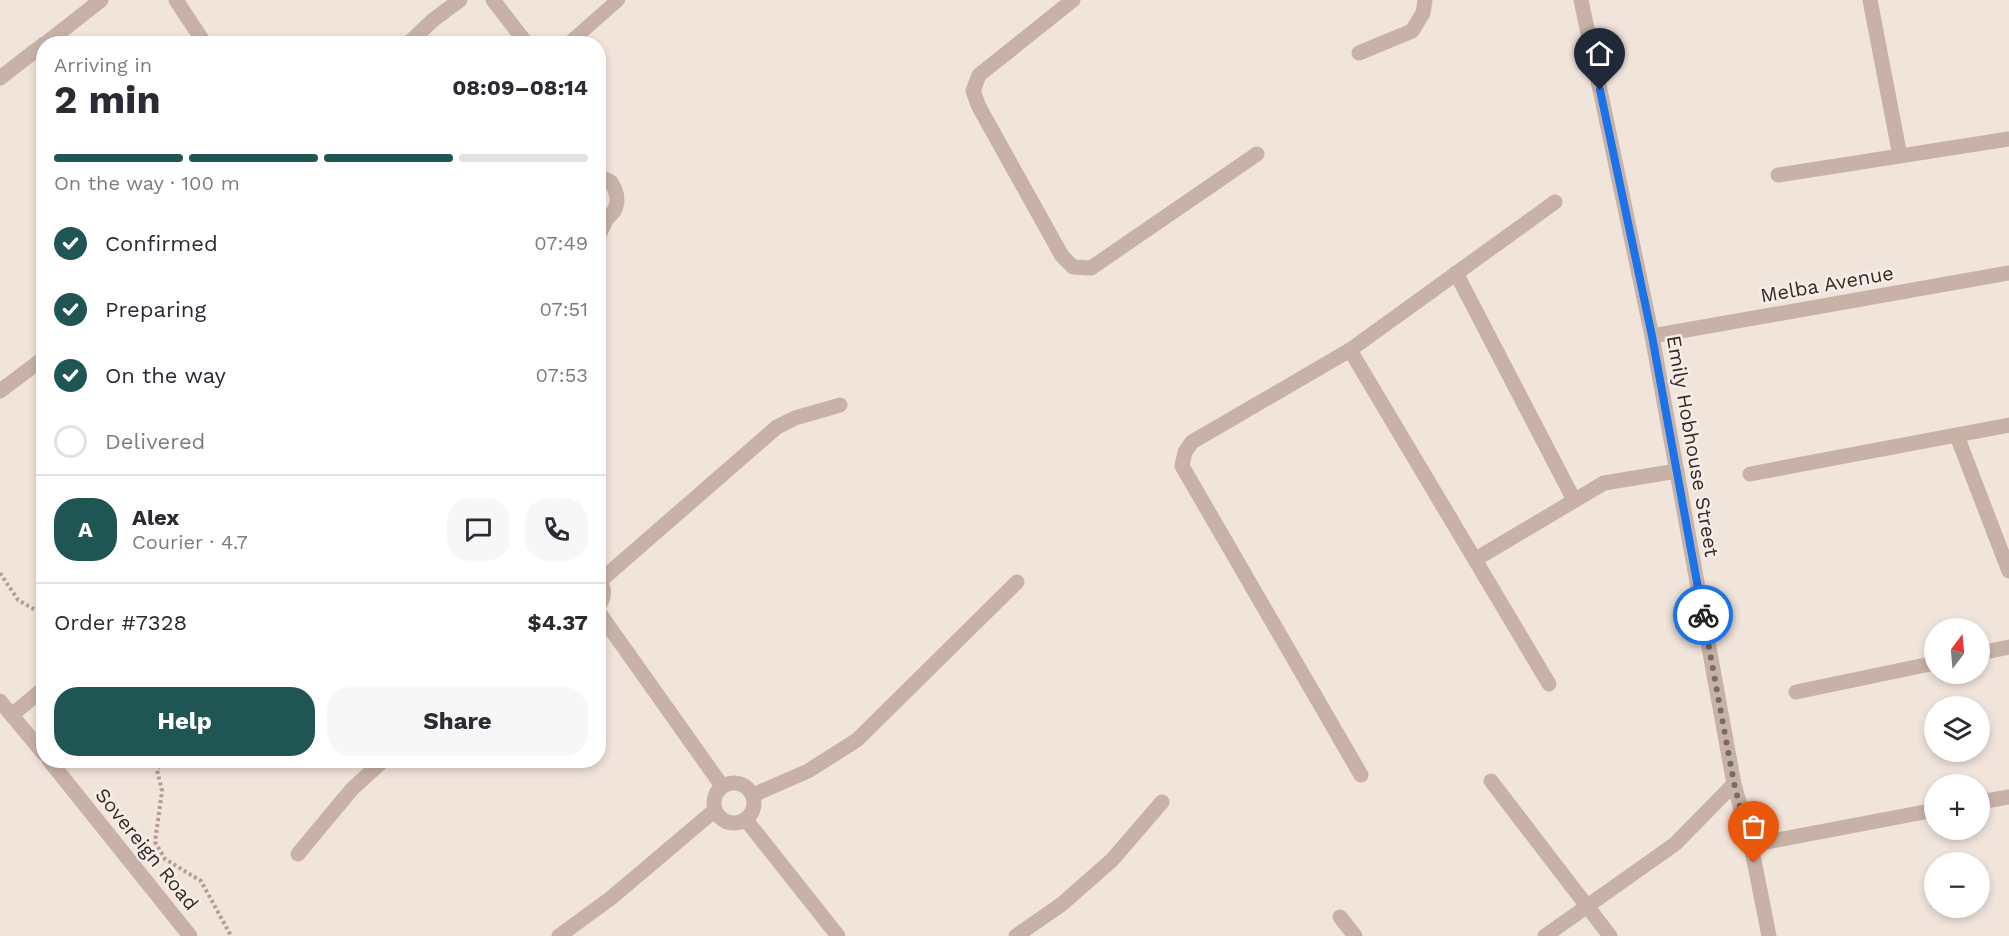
<!DOCTYPE html>
<meta charset="utf-8">
<style>
:root{--surface:#fff;--page:#f7f7f7;--text:#2b2b33;--muted:#7c7c81;--line:#e1e1e2;--accent:#1f5552}
body{margin:0;font-family:"Work Sans",sans-serif;background:var(--page);color:var(--text);height:100vh;display:flex;flex-direction:column;font-size:22px;white-space:nowrap}
*{box-sizing:border-box;margin:0}
p{font-size:20px;color:var(--muted)}
.icon{flex:none;width:33px;height:33px;fill:none;stroke:currentColor;stroke-width:2;stroke-linecap:round;stroke-linejoin:round}
.map{position:relative;flex:1;overflow:hidden}
.drawer{position:absolute;left:36px;top:36px;width:570px;height:732px;display:flex;flex-direction:column;background:var(--surface);border-radius:24px;box-shadow:0 3px 9px #0003}
.drawer>*{flex:none}
.needle{width:39px;rotate:16deg}
.fabs{position:absolute;left:1924px;top:618px;display:grid;gap:12px}
.fabs a{display:grid;place-items:center;width:66px;height:66px;border-radius:50%;background:var(--surface);box-shadow:0 3px 9px #0003;font-size:30px}
.pin{position:absolute;display:grid;place-items:center;width:51px;height:51px;color:#fff;margin:-62px -26px;border-radius:50% 50% 50% 0;rotate:-45deg;box-shadow:0 0 6px #0007}
.pin .icon{rotate:45deg}
.courier{position:absolute;display:grid;place-items:center;width:60px;height:60px;margin:-30px;border:4px solid #1a73e8;border-radius:50%;background:#fff;color:#222;box-shadow:0 2px 8px #0007}
.overview em{font-style:normal;font-weight:700}
.overview div{display:flex;flex-direction:column-reverse}
.overview{display:flex;align-items:center;justify-content:space-between;height:102px;padding:0 18px}
h1{font-size:39px;font-weight:700;line-height:45px}
.bar{display:grid;grid-template-columns:repeat(4,1fr);gap:9px 6px;align-content:center;height:72px;padding:0 18px}
.bar i{height:8px;border-radius:4px;background:var(--line)}
.bar .on{background:var(--accent)}
.bar p{grid-column:span 4}
.line{display:flex;align-items:center;gap:15px;padding:0 18px;border-top:2px solid var(--line)}
.line div{flex:1}
.round{display:grid;place-items:center;flex:none;width:63px;height:63px;border-radius:24px;background:var(--page)}
ol{padding:0 18px;list-style:none}
li{display:flex;align-items:center;gap:18px;height:66px}
li p{margin-inline-start:auto}
li .icon{padding:6px;border-radius:50%;background:var(--accent);color:#fff;stroke-width:4}
li:last-child{color:var(--muted)}
li i{width:33px;height:33px;border:3px solid var(--line);border-radius:50%}
.cta{display:flex;gap:12px;margin-top:auto;padding:12px 18px}
.cta a{flex:1;height:69px;border-radius:24px;background:var(--accent);color:#fff;font-size:24px;font-weight:700;line-height:69px;text-align:center}
.cta a+a{background:var(--page);color:var(--text)}
.map>svg:first-child{display:block}
.lines{fill:none;stroke-linecap:round;stroke-linejoin:round}
.path{stroke:#b49c92;stroke-width:4;stroke-dasharray:3 3;stroke-linecap:butt}
.lane{stroke:#c8b2a7;stroke-width:14}
.street{stroke:#c8b2a7;stroke-width:15}
.done{stroke:#776b66;stroke-width:6;stroke-dasharray:0 10.8}
.route{stroke:#1a73e8;stroke-width:8}
.labels{text-anchor:middle;dominant-baseline:central;stroke-width:5;stroke-linejoin:round;paint-order:stroke}
.street-label{font-size:20px;fill:#352a27;stroke:#f8eee7}
</style>
<div class="map">
<svg width="2009" height="936" viewBox="0 0 2009 936">
<rect width="100%" height="100%" fill="#f1e4db"/>
<g class="lines">
<g class="path">
<path d="M0,573l18,27 26,15"/>
<path d="M162,760l-5,10 5,21 -7,51 10,17 36,22 30,55"/>
</g>
<path class="lane" d="M568,44l50,-44"/>
<g class="street">
<path d="M176,0l29,44"/>
<path d="M493,0l34,44"/>
<path d="M1073,0l-94,75 -6,16 6,16 83,149 11,11 18,1 166,-114"/>
<path d="M1581,0l71,336 82,448 17,61 18,91"/>
<path d="M1870,0l30,156"/>
<path d="M45,44l56,-44"/>
<path d="M408,44l25,-24 27,-20"/>
<path d="M1359,53l53,-22 11,-18 2,-13"/>
<path d="M0,78l44,-34"/>
<path d="M1778,175l231,-36"/>
<path d="M598,176l13,6c11,17 7,33 -13,41"/>
<path d="M598,237l8,-17"/>
<path d="M1456,273l118,227"/>
<path d="M1652,336l357,-63"/>
<path d="M1350,350l199,334"/>
<path d="M0,391l44,-33"/>
<path d="M1957,436l52,135"/>
<path d="M1750,474l259,-49"/>
<path d="M1476,559l128,-76 73,-12"/>
<path d="M598,580c8,9 7,17 0,27"/>
<path d="M600,581l177,-154 18,-9 45,-13"/>
<path d="M598,611l124,175"/>
<path d="M1980,653l29,-6"/>
<path d="M1796,692l139,-29"/>
<path d="M0,701l44,53"/>
<path d="M12,715l32,-27"/>
<path d="M49,760l141,176"/>
<path d="M1361,775l-179,-309 3,-14 7,-10 158,-92 205,-148"/>
<path d="M1491,781l119,155"/>
<circle cx="734" cy="803" r="20"/>
<path d="M753,795l55,-24 49,-31 160,-158"/>
<path d="M1980,802l29,-5"/>
<path d="M746,820l92,116"/>
<path d="M1751,845l184,-35"/>
<path d="M298,854l54,-65 32,-29"/>
<path d="M1340,917l15,19"/>
<path d="M559,936l52,-38 104,-88"/>
<path d="M1016,936l46,-32 50,-44 50,-58"/>
<path d="M1545,936l130,-92 59,-60"/>
</g>
</g>
<g class="lines">
<path class="done" d="M1703,615l31,168 20,80"/>
<path class="route" d="M1600,90l52,246 51,279"/>
</g>
<g class="labels">
<g class="street-label">
<text transform="translate(1827 284) rotate(-10)">Melba Avenue</text>
<text transform="translate(1693 446) rotate(80)">Emily Hobhouse Street</text>
<text transform="translate(147 849) rotate(51)">Sovereign Road</text>
</g>
</g>
</svg>
<div class="fabs">
<a><svg class="needle" viewBox="-14 -14 28 28"><path d="M0-13l5 13h-10z" fill="#e53935"/><path d="M0 13l5-13h-10z" fill="#7c7c81"/></svg></a>
<a><svg class="icon" aria-label="layers" viewBox="0 0 24 24"><path d="M12 4l9 5-9 5-9-5zM3 14l9 5 9-5"/></svg></a>
<a>+</a>
<a>−</a>
</div>
<div class="pin" style="left:1754px;top:863px;background:#ea580c"><svg class="icon" aria-label="bag" viewBox="0 0 24 24"><path d="M5 8h14l-1 12H6zM9 8a3 3 0 0 1 6 0"/></svg></div>
<div class="pin" style="left:1600px;top:90px;background:#1f2937"><svg class="icon" aria-label="home" viewBox="0 0 24 24"><path d="M3 11l9-7 9 7M6 9v11h12V9"/></svg></div>
<div class="courier" style="left:1703px;top:615px"><svg class="icon" aria-label="bike" viewBox="0 0 24 24"><circle cx="6" cy="16" r="4"/><circle cx="18" cy="16" r="4"/><path d="M6 16l4-8h5l3 8M10 8l3 8H6M13 5h3"/></svg></div>
<section class="drawer">
<div class="overview"><div><h1>2 min</h1><p>Arriving in</p></div><em>08:09–08:14</em></div>
<div class="bar"><i class="on"></i><i class="on"></i><i class="on"></i><i></i><p>On the way · 100 m</p></div>
<ol>
<li><svg class="icon" aria-label="check" viewBox="0 0 24 24"><path d="M5 12l5 5 9-10"/></svg>Confirmed<p>07:49</p></li>
<li><svg class="icon" aria-label="check" viewBox="0 0 24 24"><path d="M5 12l5 5 9-10"/></svg>Preparing<p>07:51</p></li>
<li><svg class="icon" aria-label="check" viewBox="0 0 24 24"><path d="M5 12l5 5 9-10"/></svg>On the way<p>07:53</p></li>
<li><i></i>Delivered</li>
</ol>
<div class="line" style="height:108px"><b class="round" style="background:var(--accent);color:#fff">A</b><div><b>Alex</b><p>Courier · 4.7</p></div><a class="round"><svg class="icon" aria-label="chat" viewBox="0 0 24 24"><path d="M4 5h16v11H9l-5 4z"/></svg></a><a class="round"><svg class="icon" aria-label="phone" viewBox="0 0 24 24"><path d="M5 4h4l2 5-3 2q2 4 5 5l2-3 5 2v4C11 20 4 13 5 4z"/></svg></a></div>
<div class="line" style="height:78px"><div>Order #7328</div><b>$4.37</b></div>
<div class="cta"><a>Help</a><a>Share</a></div>
</section>
</div>
